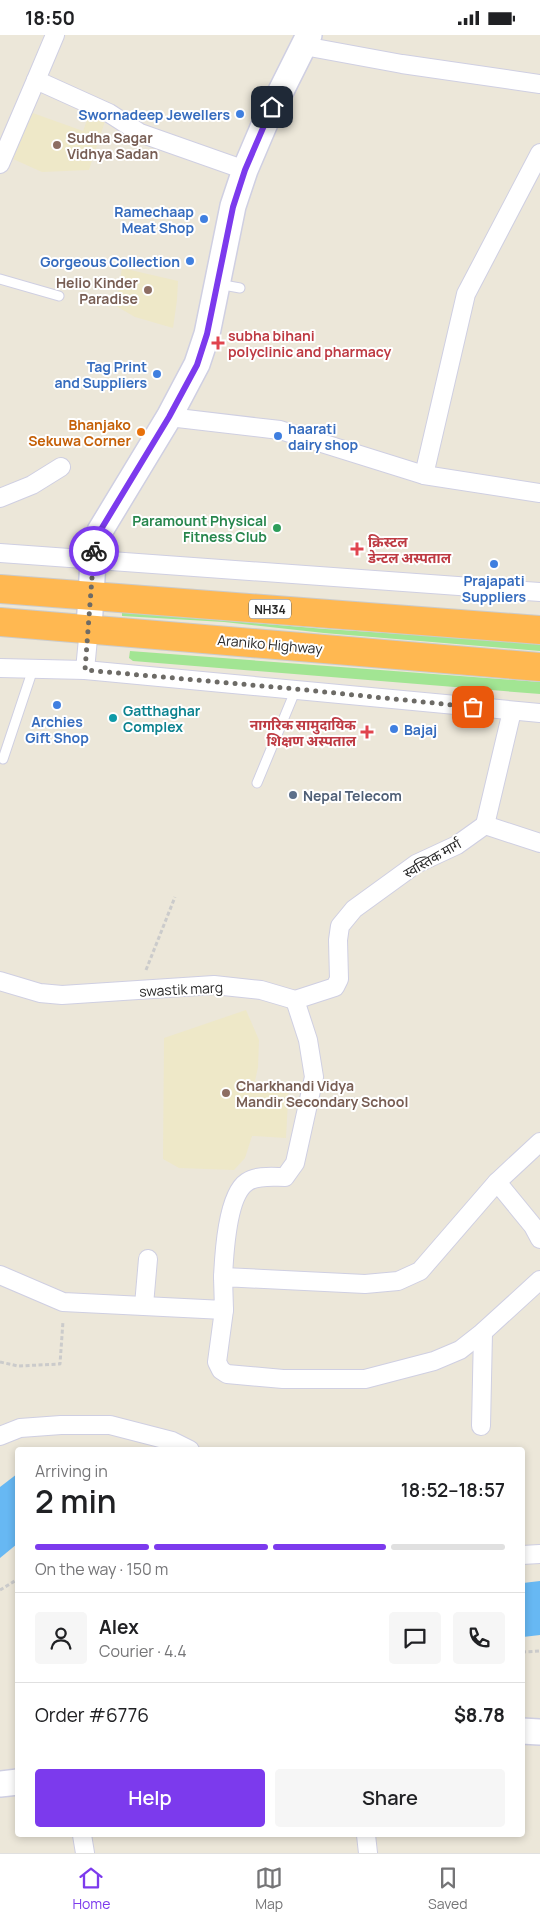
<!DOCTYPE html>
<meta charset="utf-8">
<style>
:root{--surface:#fff;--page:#f6f6f6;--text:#202124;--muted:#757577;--line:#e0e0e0;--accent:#7c3aed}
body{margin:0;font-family:Manrope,"Noto Sans Devanagari",sans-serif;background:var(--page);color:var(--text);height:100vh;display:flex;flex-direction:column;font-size:19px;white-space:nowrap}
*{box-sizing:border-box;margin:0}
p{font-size:16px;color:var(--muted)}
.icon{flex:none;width:28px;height:28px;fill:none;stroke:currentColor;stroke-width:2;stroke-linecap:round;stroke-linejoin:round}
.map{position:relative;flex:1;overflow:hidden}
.details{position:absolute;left:15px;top:1412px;width:510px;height:390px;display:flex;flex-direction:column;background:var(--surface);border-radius:5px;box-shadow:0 2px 8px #0003}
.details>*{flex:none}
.pin{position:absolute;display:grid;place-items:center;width:42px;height:42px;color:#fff;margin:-21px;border-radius:10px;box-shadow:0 2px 8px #0006}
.courier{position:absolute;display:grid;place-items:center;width:50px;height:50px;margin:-25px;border:4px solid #7c3aed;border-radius:50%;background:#fff;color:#222;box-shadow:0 1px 6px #0007}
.headline em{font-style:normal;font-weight:600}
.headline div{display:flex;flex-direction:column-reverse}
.headline{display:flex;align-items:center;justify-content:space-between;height:85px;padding:0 20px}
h1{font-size:32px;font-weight:600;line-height:38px}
.bar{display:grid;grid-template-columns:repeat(4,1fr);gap:8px 5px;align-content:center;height:60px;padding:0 20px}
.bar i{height:6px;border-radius:4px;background:var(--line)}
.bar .active{background:var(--accent)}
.bar p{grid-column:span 4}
.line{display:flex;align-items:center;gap:12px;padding:0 20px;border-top:1px solid var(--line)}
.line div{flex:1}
.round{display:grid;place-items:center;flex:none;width:52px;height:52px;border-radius:5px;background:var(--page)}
.action{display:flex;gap:10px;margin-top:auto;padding:10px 20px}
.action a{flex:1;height:58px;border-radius:5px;background:var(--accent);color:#fff;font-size:20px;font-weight:600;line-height:58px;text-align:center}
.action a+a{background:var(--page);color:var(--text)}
.status{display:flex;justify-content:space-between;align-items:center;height:35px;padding:0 25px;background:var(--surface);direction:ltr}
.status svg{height:14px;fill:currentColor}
.menu{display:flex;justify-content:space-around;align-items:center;height:70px;border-top:1px solid var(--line);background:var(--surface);font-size:14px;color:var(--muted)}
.menu a{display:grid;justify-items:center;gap:2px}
.menu .active{color:var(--accent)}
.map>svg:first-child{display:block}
.education{fill:#eee8c8}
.green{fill:#a2e593}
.water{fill:#67b8f3}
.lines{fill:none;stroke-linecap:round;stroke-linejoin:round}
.lane-casing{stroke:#cfcfe2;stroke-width:11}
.street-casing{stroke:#cfcfe2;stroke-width:20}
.secondary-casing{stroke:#cfcfe2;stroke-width:28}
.highway-casing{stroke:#cbcbcb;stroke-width:30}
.path{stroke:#cbcbcb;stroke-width:3;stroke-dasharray:4 2.5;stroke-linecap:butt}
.lane{stroke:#fff;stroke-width:9}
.street{stroke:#fff;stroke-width:18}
.secondary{stroke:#fff;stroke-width:25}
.highway{stroke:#ffb851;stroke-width:28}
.done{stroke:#6d6b66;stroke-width:5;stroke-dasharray:0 9}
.route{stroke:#7c3aed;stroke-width:6}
.shop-dot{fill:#3f7fe0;stroke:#fff;stroke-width:2}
.education-dot{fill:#8d6e63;stroke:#fff;stroke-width:2}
.health-dot{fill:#e0444e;stroke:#fff;stroke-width:2}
.food-dot{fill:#e8710a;stroke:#fff;stroke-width:2}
.leisure-dot{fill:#2e9e5b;stroke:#fff;stroke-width:2}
.culture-dot{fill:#0f9aa8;stroke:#fff;stroke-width:2}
.service-dot{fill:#5c6f8a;stroke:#fff;stroke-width:2}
.labels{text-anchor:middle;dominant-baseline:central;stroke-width:4;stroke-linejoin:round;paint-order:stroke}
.shield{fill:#fff;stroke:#686868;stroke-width:1}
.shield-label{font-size:12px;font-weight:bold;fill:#282828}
.shop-label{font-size:14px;font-weight:bold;fill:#366cbe;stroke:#fff;text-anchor:end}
.education-label{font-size:14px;font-weight:bold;fill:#785e54;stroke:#fff;text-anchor:start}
.health-label{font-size:14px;font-weight:bold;fill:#be3a42;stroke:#fff;text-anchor:start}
.food-label{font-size:14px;font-weight:bold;fill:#c56008;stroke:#fff;text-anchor:end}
.leisure-label{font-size:14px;font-weight:bold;fill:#27864d;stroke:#fff;text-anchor:end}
.street-label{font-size:14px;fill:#282828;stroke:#fff}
.culture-label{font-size:14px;font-weight:bold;fill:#0d838f;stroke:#fff;text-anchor:start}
.service-label{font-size:14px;font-weight:bold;fill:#4e5e75;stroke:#fff;text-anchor:start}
</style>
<div class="status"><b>18:50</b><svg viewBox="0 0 49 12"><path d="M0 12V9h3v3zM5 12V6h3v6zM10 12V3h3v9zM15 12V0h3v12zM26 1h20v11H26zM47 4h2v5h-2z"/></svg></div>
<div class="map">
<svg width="540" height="1818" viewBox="0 0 540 1818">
<rect width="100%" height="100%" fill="#ece7d9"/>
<g class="education">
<path d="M91,74l16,6 -18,55 -47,2 -29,-13 17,-47 53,19z"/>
<path d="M122,233l56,13 -1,19 -4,28 -38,-11 -19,-11z"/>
<path d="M246,975l13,30 -1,27 -3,14 34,2 -3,55 -34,-2 -7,22 -11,12 -55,-2 -16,-9 1,-121z"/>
</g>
<g class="green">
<path d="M122,577l203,17 215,14v8l-216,-18 -100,-11 -102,-6z"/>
<path d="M130,616l410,31v12l-407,-33 -4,-3z"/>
</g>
<g class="water">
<path d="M17,1439v70l-17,14v-71z"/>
<path d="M540,1546v54l-17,2v-54z"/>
</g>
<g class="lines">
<defs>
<g id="lane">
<path d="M0,244l59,17"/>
<path d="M218,249l22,4"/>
<path d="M3,724l30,-90"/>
<path d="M257,748l39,-94"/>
</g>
<g id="street">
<path d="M55,0l-19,45 73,33 31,20 105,37"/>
<path d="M304,11l98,18 138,20"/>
<path d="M0,129l36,-84"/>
<path d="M169,382l111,13 144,45 116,18"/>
<path d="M424,440l42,-181 74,-141"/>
<path d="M0,463l32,-13 29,-18"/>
<path d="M0,518l540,39"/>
<path d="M0,633l85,2 455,43"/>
<path d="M85,635l4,-42"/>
<path d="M485,790l27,-114"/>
<path d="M485,790l55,18"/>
<path d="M0,946l40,12 22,2 152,-10 47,5 34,10 40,-13 4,-8 -1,-39 2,-14 14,-17 62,-45 41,-19 28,-20"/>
<path d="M497,1147l36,44 7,13"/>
<path d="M0,1240l63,27 161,8 -1,-33 142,7 33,-3 22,-10 77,-89 43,-40"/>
<path d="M223,1242c1,-21 4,-82 24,-95 10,-7 26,-5 38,-5l10,-14 19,-86 -6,-37 -13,-40"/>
<path d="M144,1270l4,-46"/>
<path d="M224,1275l-7,52 4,8 6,4 56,5h82l69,-18 26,-11 23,-18 57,-52"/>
<path d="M481,1391l2,-94"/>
<path d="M0,1401l20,-8 41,-3h49l62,16 18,9"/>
<path d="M522,1520l18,-1"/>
<path d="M82,1800l3,18"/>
<path d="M366,1800l2,18"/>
</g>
<g id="secondary">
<path d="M89,593l5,-83 6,-14 69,-114 28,-53 10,-30 26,-128 12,-36 20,-47 44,-88"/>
<path d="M522,1696l18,1"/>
<path d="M0,1749l18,-2"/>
</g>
<g id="highway">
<path d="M0,554l540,41"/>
<path d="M0,587l540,45"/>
</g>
</defs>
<use href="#lane" class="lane-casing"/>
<use href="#street" class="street-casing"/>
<use href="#secondary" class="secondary-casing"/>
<use href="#highway" class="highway-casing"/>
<g class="path">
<path d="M146,935l29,-73"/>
<path d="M0,1327l18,4 42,-2 3,-43"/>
<path d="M0,1555l18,-11"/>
<path d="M522,1617l18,-1"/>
</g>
<use href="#lane" class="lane"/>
<use href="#street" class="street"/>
<use href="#secondary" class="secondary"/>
<use href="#highway" class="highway"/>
</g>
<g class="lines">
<path class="done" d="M94,516l-9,119 211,19 177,18"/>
<path class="route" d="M94,516l6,-20 69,-114 28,-52 10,-31 26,-127 12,-37 27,-63"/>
</g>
<g class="shop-dot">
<circle cx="240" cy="79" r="5"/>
<circle cx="204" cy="184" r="5"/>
<circle cx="190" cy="226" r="5"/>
<circle cx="157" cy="339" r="5"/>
<circle cx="278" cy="401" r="5"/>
<circle cx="494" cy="529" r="5"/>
<circle cx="57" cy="670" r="5"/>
<circle cx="394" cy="694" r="5"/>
</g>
<g class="education-dot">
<circle cx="57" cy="110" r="5"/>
<circle cx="148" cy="255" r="5"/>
<circle cx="226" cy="1058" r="5"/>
</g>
<g class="health-dot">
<path d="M215.5 300.5h5v5h5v5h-5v5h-5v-5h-5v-5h5z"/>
<path d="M354.5 506.5h5v5h5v5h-5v5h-5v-5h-5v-5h5z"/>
<path d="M364.5 689.5h5v5h5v5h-5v5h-5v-5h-5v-5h5z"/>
</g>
<circle class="food-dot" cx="141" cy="397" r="5"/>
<circle class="leisure-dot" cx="277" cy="493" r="5"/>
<circle class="culture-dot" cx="113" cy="683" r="5"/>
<circle class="service-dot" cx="293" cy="760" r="5"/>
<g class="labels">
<rect class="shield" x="249" y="564.5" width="42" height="19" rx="4"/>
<g class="shield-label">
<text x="270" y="574">NH34</text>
</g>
<g class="shop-label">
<text x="230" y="79">Swornadeep Jewellers</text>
<text x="194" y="176">Ramechaap<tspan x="194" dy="16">Meat Shop</tspan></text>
<text x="180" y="226">Gorgeous Collection</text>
<text x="147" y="331">Tag Print<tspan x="147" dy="16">and Suppliers</tspan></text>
<text x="288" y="393" text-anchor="start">haarati<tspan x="288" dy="16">dairy shop</tspan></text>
<text x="494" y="545" text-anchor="middle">Prajapati<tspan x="494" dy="16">Suppliers</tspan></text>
<text x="57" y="686" text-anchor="middle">Archies<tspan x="57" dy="16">Gift Shop</tspan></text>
<text x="404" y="694" text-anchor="start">Bajaj</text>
</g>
<g class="education-label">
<text x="67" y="102">Sudha Sagar<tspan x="67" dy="16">Vidhya Sadan</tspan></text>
<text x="138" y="247" text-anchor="end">Helio Kinder<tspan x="138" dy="16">Paradise</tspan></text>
<text x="236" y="1050">Charkhandi Vidya<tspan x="236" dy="16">Mandir Secondary School</tspan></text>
</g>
<g class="health-label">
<text x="228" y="300">subha bihani<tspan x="228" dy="16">polyclinic and pharmacy</tspan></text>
<text x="368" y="506">क्रिस्टल<tspan x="368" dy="16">डेन्टल अस्पताल</tspan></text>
<text x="356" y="689" text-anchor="end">नागरिक सामुदायिक<tspan x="356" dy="16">शिक्षण अस्पताल</tspan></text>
</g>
<g class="food-label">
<text x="131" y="389">Bhanjako<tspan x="131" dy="16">Sekuwa Corner</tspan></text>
</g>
<g class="leisure-label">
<text x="267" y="485">Paramount Physical<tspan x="267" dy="16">Fitness Club</tspan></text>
</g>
<g class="street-label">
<text transform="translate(270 609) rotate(5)">Araniko Highway</text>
<text transform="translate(432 823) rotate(-30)">स्वस्तिक मार्ग</text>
<text transform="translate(181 954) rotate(-3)">swastik marg</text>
</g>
<g class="culture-label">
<text x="123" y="675">Gatthaghar<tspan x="123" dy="16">Complex</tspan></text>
</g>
<g class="service-label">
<text x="303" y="760">Nepal Telecom</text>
</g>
</g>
</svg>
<div class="pin" style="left:473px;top:672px;background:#ea580c"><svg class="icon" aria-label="bag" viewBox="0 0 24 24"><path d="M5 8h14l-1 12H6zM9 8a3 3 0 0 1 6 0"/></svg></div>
<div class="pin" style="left:272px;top:72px;background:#1f2937"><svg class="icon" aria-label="home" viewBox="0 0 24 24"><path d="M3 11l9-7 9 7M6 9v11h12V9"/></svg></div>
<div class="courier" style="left:94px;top:516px"><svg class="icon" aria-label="bike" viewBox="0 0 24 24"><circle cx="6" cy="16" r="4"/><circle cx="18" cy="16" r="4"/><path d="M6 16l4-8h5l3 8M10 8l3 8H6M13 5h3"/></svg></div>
<section class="details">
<div class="headline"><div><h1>2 min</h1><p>Arriving in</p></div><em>18:52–18:57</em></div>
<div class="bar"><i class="active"></i><i class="active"></i><i class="active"></i><i></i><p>On the way · 150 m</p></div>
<div class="line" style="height:90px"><a class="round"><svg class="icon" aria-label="person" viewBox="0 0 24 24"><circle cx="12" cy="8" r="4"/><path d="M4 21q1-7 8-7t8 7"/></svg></a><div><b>Alex</b><p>Courier · 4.4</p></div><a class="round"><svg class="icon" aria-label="chat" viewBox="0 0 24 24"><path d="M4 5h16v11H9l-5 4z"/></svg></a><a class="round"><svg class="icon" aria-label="phone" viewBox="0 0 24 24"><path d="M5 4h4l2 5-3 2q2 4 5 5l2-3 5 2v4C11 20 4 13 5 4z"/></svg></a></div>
<div class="line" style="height:65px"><div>Order #6776</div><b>$8.78</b></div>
<div class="action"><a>Help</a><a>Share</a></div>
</section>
</div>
<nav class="menu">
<a class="active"><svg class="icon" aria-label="home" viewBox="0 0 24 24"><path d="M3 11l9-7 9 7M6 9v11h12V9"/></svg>Home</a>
<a><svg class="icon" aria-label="map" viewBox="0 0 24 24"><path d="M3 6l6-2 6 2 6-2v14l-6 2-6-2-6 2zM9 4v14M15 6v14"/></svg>Map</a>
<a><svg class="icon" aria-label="saved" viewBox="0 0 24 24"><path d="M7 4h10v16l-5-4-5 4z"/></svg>Saved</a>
</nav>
